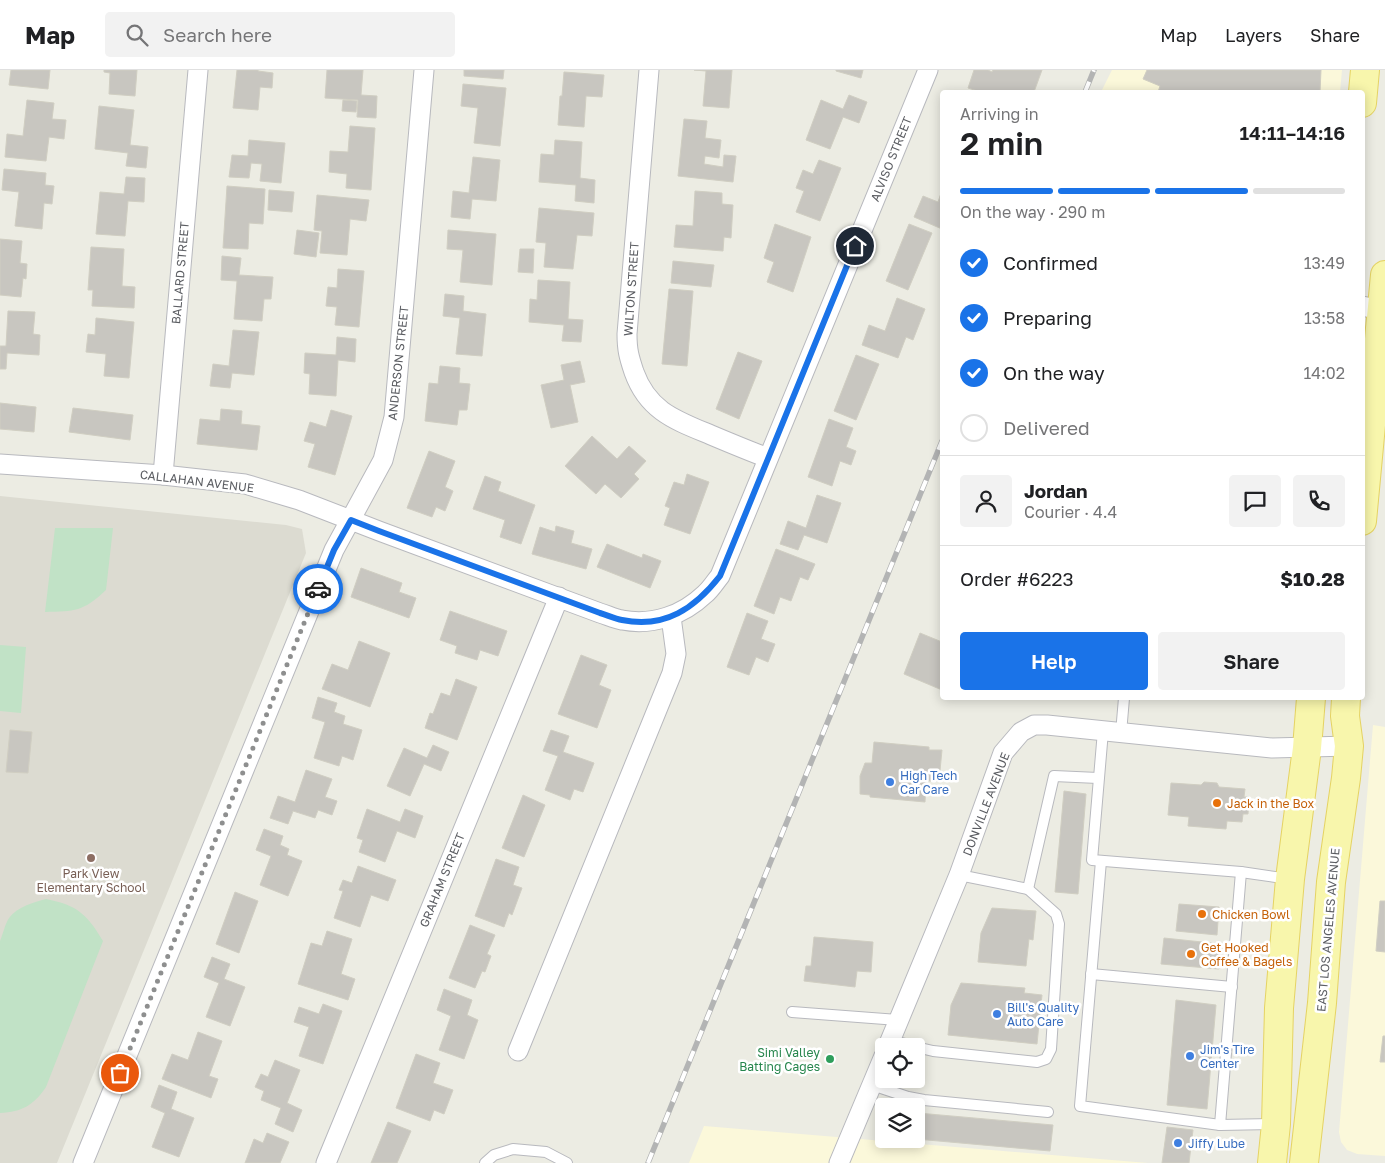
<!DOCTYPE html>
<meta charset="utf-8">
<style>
:root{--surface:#fff;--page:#f2f2f2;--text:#202124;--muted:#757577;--line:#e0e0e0;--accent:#1a73e8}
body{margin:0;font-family:"Golos Text",sans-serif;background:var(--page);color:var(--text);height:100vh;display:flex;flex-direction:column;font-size:19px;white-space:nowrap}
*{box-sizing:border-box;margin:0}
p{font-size:16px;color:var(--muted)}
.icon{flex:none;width:28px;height:28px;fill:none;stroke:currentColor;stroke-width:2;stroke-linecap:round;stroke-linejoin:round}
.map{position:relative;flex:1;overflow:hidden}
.drawer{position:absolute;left:940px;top:20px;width:425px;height:610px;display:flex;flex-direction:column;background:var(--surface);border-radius:5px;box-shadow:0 2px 12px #0003}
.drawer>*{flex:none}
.tools{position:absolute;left:875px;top:968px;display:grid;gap:10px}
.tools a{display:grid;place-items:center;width:50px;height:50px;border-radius:5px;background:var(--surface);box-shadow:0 2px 12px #0003;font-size:25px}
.pin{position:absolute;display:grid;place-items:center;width:42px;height:42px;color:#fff;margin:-21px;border:2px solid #fff;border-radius:50%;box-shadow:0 1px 5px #0007}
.courier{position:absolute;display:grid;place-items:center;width:50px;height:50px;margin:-25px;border:4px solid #1a73e8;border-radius:50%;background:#fff;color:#222;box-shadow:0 1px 6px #0007}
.overview em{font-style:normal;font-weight:600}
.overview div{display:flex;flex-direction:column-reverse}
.overview{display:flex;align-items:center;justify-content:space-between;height:85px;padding:0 20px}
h1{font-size:32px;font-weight:600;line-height:38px}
.bar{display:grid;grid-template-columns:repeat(4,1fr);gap:8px 5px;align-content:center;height:60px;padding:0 20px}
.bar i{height:6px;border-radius:4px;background:var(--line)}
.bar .on{background:var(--accent)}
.bar p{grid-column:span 4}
.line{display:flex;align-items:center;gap:12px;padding:0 20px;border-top:1px solid var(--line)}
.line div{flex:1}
.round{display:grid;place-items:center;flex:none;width:52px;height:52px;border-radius:5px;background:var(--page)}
ol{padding:0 20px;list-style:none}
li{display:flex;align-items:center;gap:15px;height:55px}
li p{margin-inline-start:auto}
li .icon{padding:5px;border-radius:50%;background:var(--accent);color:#fff;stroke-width:4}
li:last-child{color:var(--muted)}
li i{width:28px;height:28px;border:2px solid var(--line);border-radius:50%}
.action{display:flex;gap:10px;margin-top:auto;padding:10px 20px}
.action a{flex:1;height:58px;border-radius:5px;background:var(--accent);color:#fff;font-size:20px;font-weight:600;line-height:58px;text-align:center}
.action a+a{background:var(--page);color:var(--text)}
header{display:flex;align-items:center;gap:30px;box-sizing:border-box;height:70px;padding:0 25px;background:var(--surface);border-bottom:1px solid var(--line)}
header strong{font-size:24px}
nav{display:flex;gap:28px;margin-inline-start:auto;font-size:18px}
.search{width:350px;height:45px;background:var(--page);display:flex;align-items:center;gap:12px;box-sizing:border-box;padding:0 18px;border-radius:5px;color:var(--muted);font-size:19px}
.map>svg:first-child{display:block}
.commercial{fill:#fbf8da}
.education{fill:#dcdbd1}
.green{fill:#c1e2c6}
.building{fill:#c8c6c0;stroke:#d0cec2}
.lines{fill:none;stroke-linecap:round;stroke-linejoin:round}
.service-casing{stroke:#b8b9be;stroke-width:12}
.minor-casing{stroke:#b8b9be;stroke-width:21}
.primary-casing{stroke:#e5d363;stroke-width:30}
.service{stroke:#fff;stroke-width:10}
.minor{stroke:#fff;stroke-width:19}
.primary{stroke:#f8f6ac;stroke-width:28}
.rail-casing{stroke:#b3b4b4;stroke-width:5.5}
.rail{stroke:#fff;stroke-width:4;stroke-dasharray:11;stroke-linecap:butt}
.done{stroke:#8e8f8f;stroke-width:5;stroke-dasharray:0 9}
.route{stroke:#1a73e8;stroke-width:6}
.shop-dot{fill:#3f7fe0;stroke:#fff;stroke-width:2}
.food-dot{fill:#e8710a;stroke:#fff;stroke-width:2}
.education-dot{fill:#8d6e63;stroke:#fff;stroke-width:2}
.leisure-dot{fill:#2e9e5b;stroke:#fff;stroke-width:2}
.labels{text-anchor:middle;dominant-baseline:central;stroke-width:5;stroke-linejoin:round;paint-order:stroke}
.street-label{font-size:12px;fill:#5b5d62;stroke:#fff}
.shop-label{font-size:12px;fill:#366cbe;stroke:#fff;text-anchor:start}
.food-label{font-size:12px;fill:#c56008;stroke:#fff;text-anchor:start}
.education-label{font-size:12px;fill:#785e54;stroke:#fff}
.leisure-label{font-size:12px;fill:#27864d;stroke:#fff;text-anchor:end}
</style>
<header>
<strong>Map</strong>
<div class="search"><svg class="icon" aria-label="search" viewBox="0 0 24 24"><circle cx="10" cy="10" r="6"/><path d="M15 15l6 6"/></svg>Search here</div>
<nav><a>Map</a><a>Layers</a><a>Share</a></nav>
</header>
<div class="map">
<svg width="1385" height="1093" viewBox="0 0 1385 1093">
<rect width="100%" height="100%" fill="#ecece3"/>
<g class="commercial">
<path d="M1112,0h230l-2,22h-239z"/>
<path d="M1373,655l12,2v429l-28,-2 -10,-4 -6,-8 -2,-10z"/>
<path d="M704,1056l444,37h-459z"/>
</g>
<path class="education" d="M0,426l286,29 16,4 4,24 -249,610h-57z"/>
<g class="green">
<path d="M55,458h58l-7,62c-23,22 -31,21 -61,22z"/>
<path d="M0,575l26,2 -5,66 -21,-2z"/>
<path d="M46,829c31,6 41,15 57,42l-57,146c-12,18 -24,25 -46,26v-172c3,-7 5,-17 9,-23 8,-11 25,-16 37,-19z"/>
</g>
<g class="building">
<path d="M11,0h39l-2,19 -39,-4z"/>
<path d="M104,0h33l-2,26 -26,-2 1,-21 -6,-1z"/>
<path d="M237,0h21v1l15,2 -1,15 -12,-1 -2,23 -25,-2z"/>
<path d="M327,0h36l-2,25 16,1 -1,22 -19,-1 1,-17 -33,-2z"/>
<path d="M464,0h40l-1,9 -39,-3z"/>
<path d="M694,0h38l-3,38 -26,-2 3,-35z"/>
<path d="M836,0h27l-2,8 -25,-7z"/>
<path d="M974,0h14l4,2 1,-2h49l-8,22h-53l-13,-4z"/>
<path d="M1147,0h174l-1,22h-162l2,-6 -17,-7z"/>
<path d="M564,2l40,3 -2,22 -16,-1 -2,31 -26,-2 2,-29h2z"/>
<path d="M463,14l43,4 -6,58 -26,-3 4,-35 -17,-2z"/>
<path d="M849,25l18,7 -8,21 -16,-6 -13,32 -24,-9 15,-40 22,9z"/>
<path d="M27,30l27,3 -2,16 14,1 -2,19 -15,-2 -3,24 -41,-4 2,-23 16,2z"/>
<path d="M343,30l14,1 -1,11 -14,-1z"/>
<path d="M99,36l35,4 -4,35 18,2 -2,21 -20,-2 2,-13 -33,-4z"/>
<path d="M684,49l23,2 -2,17 16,2 -2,18 -14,-2 -1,8 19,3 1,-12 12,1 -3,26 -55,-6z"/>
<path d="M350,56l25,2 -4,62 -25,-2 1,-14 -18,-2 1,-21 18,1z"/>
<path d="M249,70l36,3 -4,40 -21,-2 2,-17 -11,-1 -2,15 -20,-1 3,-22 16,1z"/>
<path d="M555,70l27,2 -2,36 15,2 -1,23 -19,-2 1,-16 -37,-3 2,-28 13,1z"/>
<path d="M473,87l27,3 -4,41 -24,-2 -2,20 -19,-2 2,-26 16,2z"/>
<path d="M819,90l22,8 -21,53 -24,-9 8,-21 -8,-3 7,-18 10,4z"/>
<path d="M4,99l42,4 -1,12 9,1 -2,18 -8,-1 -2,26 -27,-3 4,-34 -17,-2z"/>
<path d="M126,107l19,1 -1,24 -16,-1 -3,35 -29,-2 4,-42 24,2z"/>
<path d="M227,116l38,3 -2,35 -14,-1 -1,26 -25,-1z"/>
<path d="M269,120l25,2 -2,20 -24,-2z"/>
<path d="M942,120v39l-28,-12 9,-21 15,6z"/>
<path d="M695,121l27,2v11l11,1 -2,33 -7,-1 -1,14 -49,-4 2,-22 17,1z"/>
<path d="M317,125l52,5 -3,21 -16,-2 -3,36 -27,-2 2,-22 -8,-1z"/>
<path d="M539,138l55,5 -2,23 -15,-1 -4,34 -29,-2 2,-24 -10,-1z"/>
<path d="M775,154l36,13 -18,55 -26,-10 7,-20 -10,-4z"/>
<path d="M909,154l23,9 -24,57 -22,-9z"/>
<path d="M297,160l22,3 -3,24 -22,-3z"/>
<path d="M448,160l48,4 -4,51 -32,-3 3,-32 -16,-1z"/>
<path d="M0,169l22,2 -2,22 7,1 -1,15 -3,-1 -2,19 -21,-2z"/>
<path d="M91,177l33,2 -2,37 13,1 -1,21 -42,-2 1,-16h-5z"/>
<path d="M520,179h14l-1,24 -15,-1z"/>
<path d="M222,186l19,2 -2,17 34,2 -2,22h-7l-2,22 -28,-2 3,-38 -16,-1z"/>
<path d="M673,191l41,4 -3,22 -40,-4z"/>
<path d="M338,199l26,2 -5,56 -24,-2 2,-18 -11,-1 2,-19 9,1z"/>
<path d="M538,210l32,2 -2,37 15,1 -2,22 -19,-1 2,-16 -35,-3 1,-23 7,1z"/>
<path d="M669,219l24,2 -6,75 -25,-2z"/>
<path d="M445,224l19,2 -1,15 23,3 -4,42 -26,-2 4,-36 -17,-2z"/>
<path d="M897,228l28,11 -12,31 -7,-3 -8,21 -36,-13 7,-20 16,6z"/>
<path d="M8,241l27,1 -2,22 7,1 -1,20 -32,-2 -1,16h-6v-23h6z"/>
<path d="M96,248l38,4 -5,56 -25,-2 2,-22 -20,-2 2,-18 7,1z"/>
<path d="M233,260l26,2 -5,43 -22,-2 -2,15 -20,-2 3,-22 16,2z"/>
<path d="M337,267l19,2 -1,23 -17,-2 -2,36 -27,-2 1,-20 -6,-1 1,-20 31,2z"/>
<path d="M738,282l24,9 -23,58 -23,-10z"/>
<path d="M856,285l23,9 -23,56 -22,-9z"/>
<path d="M580,291l5,21 -15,3 8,37 -27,6 -10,-43 23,-5 -3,-15z"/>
<path d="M440,296l20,2 -1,15 11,1 -3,26h-8l-2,15 -32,-4 4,-38 9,1z"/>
<path d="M0,333l36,4 -2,25 -34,-3z"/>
<path d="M73,338l60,7 -3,25 -61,-8z"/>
<path d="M221,339l21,2 -1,13 19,2 -3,24 -60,-6 3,-25 20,2z"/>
<path d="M331,340l21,6 -17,59 -27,-8 7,-23 -11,-3 6,-19 16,5z"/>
<path d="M829,349l24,9 -7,19 10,4 -5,14 -11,-4 -8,25 -24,-9z"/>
<path d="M592,366l25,23 12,-13 17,15 -12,13 5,5 -18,19 -16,-14 -9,10 -31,-28z"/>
<path d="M429,381l26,10 -10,26 8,4 -8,20 -9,-4 -4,10 -25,-9z"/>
<path d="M687,404l22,8 -19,52 -26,-9 6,-17 -5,-2 9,-24 10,3z"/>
<path d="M485,406l16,6 -3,9 37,14 -14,39 -21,-7 5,-17 -32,-11z"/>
<path d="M817,425l24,8 -14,40 -23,-8 -6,15 -18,-6 8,-23 18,7z"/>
<path d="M556,456l18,5 -3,12 21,6 -6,20 -54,-15 8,-27 15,5z"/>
<path d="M607,474l35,14 1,-4 18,7 -11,27 -53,-21z"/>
<path d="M776,479l39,15 -7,16 -8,-3 -9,24 -11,-4 -6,17 -20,-8z"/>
<path d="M361,498l41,15 -3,9 17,6 -7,20 -58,-21z"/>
<path d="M450,541l57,20 -9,25 -18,-6 -3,10 -22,-7 2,-7 -17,-6z"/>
<path d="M747,543l21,8 -7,18 14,5 -7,18 -12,-5 -7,18 -22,-8z"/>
<path d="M920,563l22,9v48l-38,-16z"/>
<path d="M359,571l31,12 -20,54 -48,-18 10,-25 16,6z"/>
<path d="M581,585l26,10 -8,20 12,5 -14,38 -39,-14z"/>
<path d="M456,609l21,8 -20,53 -32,-12 5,-15 3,1 8,-21 9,3z"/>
<path d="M318,627l19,6 -3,9 11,4 -2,8 19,6 -9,30 -11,-4 -3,10 -25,-8 11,-36 -13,-4z"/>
<path d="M10,660l22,2 -4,41 -22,-1z"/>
<path d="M551,660l18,6 -6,16 31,11 -11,29 -9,-3 -4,11 -25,-10 13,-34 -15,-5z"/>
<path d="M874,672l55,5v3h13l-3,31h-13l-1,21 -55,-5v-2l-10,-1v-18l5,-13h7z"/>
<path d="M433,675l16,7 -8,19 -17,-7 -14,32 -23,-10 17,-38 23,10z"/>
<path d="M306,700l26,9 -7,18 12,4 -5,14 -14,-5 -3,8 -22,-7 -5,13 -18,-6 8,-22 17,6z"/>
<path d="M1204,712l13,1 2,4 26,2 -1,8h5l-1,17h-5l-1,8 -15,-1 -1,8 -38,-3 1,-9 -21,-2 3,-32 30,2z"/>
<path d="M1064,721l22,3 -8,100 -23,-2z"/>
<path d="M523,725l22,10 -21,52 -22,-9z"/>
<path d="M367,739l33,13 5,-13 18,7 -8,22 -18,-7 -12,31 -26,-10 4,-12 -6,-2z"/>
<path d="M264,759l19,7 -3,9 9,4 -2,6 15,6 -14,35 -28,-11 11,-29 -15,-6z"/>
<path d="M496,789l23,8 -6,18 9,3 -10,27 -3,-2 -5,14 -29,-11z"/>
<path d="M358,796l38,14 -8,21 -17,-6 -11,32 -26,-9 9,-27 -4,-1 4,-10 9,3z"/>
<path d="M235,822l23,9 -19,52 -23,-9z"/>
<path d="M1380,831h5v51l-9,-1z"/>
<path d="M1179,834l40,3 -2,28 -41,-4z"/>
<path d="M992,838l44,3 -3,29 -4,-1 -3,27 -48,-4 3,-29z"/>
<path d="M470,855l25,10 -8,19 4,2 -6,16 -3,-1 -7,17 -26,-10z"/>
<path d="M327,861l25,8 -11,35 14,5 -7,21 -50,-16 13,-41 11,3z"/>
<path d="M814,867l59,5 -2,30 -14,-1 -2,16 -51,-6 2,-15h5z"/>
<path d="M1164,868l57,6 -2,25 -58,-5z"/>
<path d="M212,887l18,7 -6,15 21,8 -15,39 -24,-9 13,-34 -15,-6z"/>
<path d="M961,913l64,5 -1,5 18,2 -5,49 -89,-9 3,-30z"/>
<path d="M444,919l28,11 -5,15 11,5 -14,39 -25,-9 12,-34 -14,-6z"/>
<path d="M1176,930l40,5 -9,104 -40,-4z"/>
<path d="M323,934l19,7 -19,53 -24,-8 10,-29 -15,-5 5,-15 20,7z"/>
<path d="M198,962l24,9 -13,35 9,3 -7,19 -49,-19 10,-25 16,6z"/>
<path d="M1383,966h2v26h-5z"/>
<path d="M416,984l24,9 -7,20 20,7 -9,24 -10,-4 -4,11 -34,-13z"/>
<path d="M275,990l25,10 -13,33 15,7 -9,22 -18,-8 6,-16 -20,-8 3,-9 -9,-4 6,-13 7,3z"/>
<path d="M159,1015l18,7 -6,17 23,9 -15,39 -27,-10 13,-34 -14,-6z"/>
<path d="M918,1043l135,12 -3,26 -134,-12z"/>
<path d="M388,1052l23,9 -14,32h-26z"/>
<path d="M1167,1057l26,3 -4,33h-27z"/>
<path d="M267,1063l22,9 -9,21h-35l9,-24 9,4z"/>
</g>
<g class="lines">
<defs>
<g id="service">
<path d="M1103,661l-11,129 149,12 48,7"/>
<path d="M1121,663l3,-35"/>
<path d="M1101,791l-21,245 140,19"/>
<path d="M1241,802l-21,253 55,-1"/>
<path d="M959,805l69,14 26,-113 44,2"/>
<path d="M1091,904l141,13"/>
<path d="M792,942l106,8"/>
<path d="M890,970l23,6"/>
<path d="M916,977l17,4 104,11 9,-3 5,-10 8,-125 -3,-10 -28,-25"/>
<path d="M872,1015l36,12 16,3 124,12"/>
<path d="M485,1093l9,-8 19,-6 33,3 21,11"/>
</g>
<g id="minor">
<path d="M649,0l-22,264c0,16 2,23 7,38 14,39 41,48 77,63 19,8 38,16 57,23"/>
<path d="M1362,236l23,5"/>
<path d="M0,394l163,11 82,9 54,16 80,31 221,82c7,2 15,6 22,7 31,6 61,-5 83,-26 6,-5 10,-12 15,-18l208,-506"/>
<path d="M163,405l35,-405"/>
<path d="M888,976l71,-171 44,-122 18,-21 13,-7h13l225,23 77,-2"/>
<path d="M518,981l154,-378 4,-19 -5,-37"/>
<path d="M83,1093l251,-613 49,-90 11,-43 30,-347"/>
<path d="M326,1093l233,-566"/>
<path d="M839,1093l45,-107"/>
</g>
<g id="primary">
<path d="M1362,33l3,-33"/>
<path d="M1362,451l23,-246"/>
<path d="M1272,1093l4,-39 3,-116 11,-129 17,-131 4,-50"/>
<path d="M1304,1093l18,-160 9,-121 15,-104 3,-32 -4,-30 1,-18"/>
</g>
</defs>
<use href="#service" class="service-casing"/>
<use href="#minor" class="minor-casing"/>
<use href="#primary" class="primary-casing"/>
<use href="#service" class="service"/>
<use href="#minor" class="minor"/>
<use href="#primary" class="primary"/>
<defs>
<g id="rail">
<path d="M1085,22l9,-22"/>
<path d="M648,1093l294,-722"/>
</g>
</defs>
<use href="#rail" class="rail-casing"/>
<use href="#rail" class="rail"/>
</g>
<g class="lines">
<path class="done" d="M120,1003l198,-484"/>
<path class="route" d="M318,519l16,-39 17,-30 28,11 221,82c7,2 15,6 22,7 43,9 73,-12 98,-44l135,-330"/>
</g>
<g class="shop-dot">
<circle cx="890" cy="712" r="5"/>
<circle cx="997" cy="944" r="5"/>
<circle cx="1190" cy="986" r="5"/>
<circle cx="1178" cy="1073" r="5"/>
</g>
<g class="food-dot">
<circle cx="1217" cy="733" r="5"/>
<circle cx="1202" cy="844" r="5"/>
<circle cx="1191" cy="884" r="5"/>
</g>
<circle class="education-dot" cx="91" cy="788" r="5"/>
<circle class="leisure-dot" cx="830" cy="989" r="5"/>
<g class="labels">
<g class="street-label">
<text transform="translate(891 89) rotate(-68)">ALVISO STREET</text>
<text transform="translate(180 203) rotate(-85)">BALLARD STREET</text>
<text transform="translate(631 219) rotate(-86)">WILTON STREET</text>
<text transform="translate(398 293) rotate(-84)">ANDERSON STREET</text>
<text transform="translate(197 411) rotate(7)">CALLAHAN AVENUE</text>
<text transform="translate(986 734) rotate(-69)">DONVILLE AVENUE</text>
<text transform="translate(442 810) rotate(-68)">GRAHAM STREET</text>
<text transform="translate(1328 860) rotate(-85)">EAST LOS ANGELES AVENUE</text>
</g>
<g class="shop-label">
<text x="900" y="705">High Tech<tspan x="900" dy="14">Car Care</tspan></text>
<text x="1007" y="937">Bill's Quality<tspan x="1007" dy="14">Auto Care</tspan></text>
<text x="1200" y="979">Jim's Tire<tspan x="1200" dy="14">Center</tspan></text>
<text x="1188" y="1073">Jiffy Lube</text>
</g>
<g class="food-label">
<text x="1227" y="733">Jack in the Box</text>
<text x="1212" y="844">Chicken Bowl</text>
<text x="1201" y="877">Get Hooked<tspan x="1201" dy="14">Coffee &amp; Bagels</tspan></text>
</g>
<g class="education-label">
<text x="91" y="803">Park View<tspan x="91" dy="14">Elementary School</tspan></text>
</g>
<g class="leisure-label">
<text x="820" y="982">Simi Valley<tspan x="820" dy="14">Batting Cages</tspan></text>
</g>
</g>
</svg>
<div class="tools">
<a><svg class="icon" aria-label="locate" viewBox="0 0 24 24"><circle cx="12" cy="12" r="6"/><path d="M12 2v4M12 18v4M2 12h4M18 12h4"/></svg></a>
<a><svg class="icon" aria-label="layers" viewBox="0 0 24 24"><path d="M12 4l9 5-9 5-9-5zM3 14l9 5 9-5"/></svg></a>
</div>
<div class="pin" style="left:120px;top:1003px;background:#ea580c"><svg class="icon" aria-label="bag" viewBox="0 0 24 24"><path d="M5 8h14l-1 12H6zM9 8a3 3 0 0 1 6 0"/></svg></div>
<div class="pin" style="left:855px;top:176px;background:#1f2937"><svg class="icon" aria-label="home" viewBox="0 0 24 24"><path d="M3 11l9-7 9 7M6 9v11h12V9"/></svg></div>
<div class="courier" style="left:318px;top:519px"><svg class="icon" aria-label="car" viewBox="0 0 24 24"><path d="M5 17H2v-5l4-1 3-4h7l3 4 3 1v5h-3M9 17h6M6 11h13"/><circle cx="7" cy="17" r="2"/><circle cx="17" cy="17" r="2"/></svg></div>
<section class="drawer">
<div class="overview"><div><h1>2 min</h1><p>Arriving in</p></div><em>14:11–14:16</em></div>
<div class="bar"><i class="on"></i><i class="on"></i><i class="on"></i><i></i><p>On the way · 290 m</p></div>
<ol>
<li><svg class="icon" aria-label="check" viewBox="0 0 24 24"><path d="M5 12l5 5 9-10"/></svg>Confirmed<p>13:49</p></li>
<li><svg class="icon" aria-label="check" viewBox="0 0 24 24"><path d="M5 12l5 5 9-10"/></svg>Preparing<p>13:58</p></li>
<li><svg class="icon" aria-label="check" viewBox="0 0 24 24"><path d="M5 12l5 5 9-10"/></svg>On the way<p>14:02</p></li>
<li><i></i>Delivered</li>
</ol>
<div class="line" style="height:90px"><a class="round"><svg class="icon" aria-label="person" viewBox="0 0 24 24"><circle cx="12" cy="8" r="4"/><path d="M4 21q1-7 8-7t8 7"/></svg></a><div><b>Jordan</b><p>Courier · 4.4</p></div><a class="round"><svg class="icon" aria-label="chat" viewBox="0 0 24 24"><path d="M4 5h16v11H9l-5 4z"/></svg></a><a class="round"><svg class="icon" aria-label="phone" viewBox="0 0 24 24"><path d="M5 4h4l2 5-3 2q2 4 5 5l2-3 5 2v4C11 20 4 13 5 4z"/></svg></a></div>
<div class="line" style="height:65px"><div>Order #6223</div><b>$10.28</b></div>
<div class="action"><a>Help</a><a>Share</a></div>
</section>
</div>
